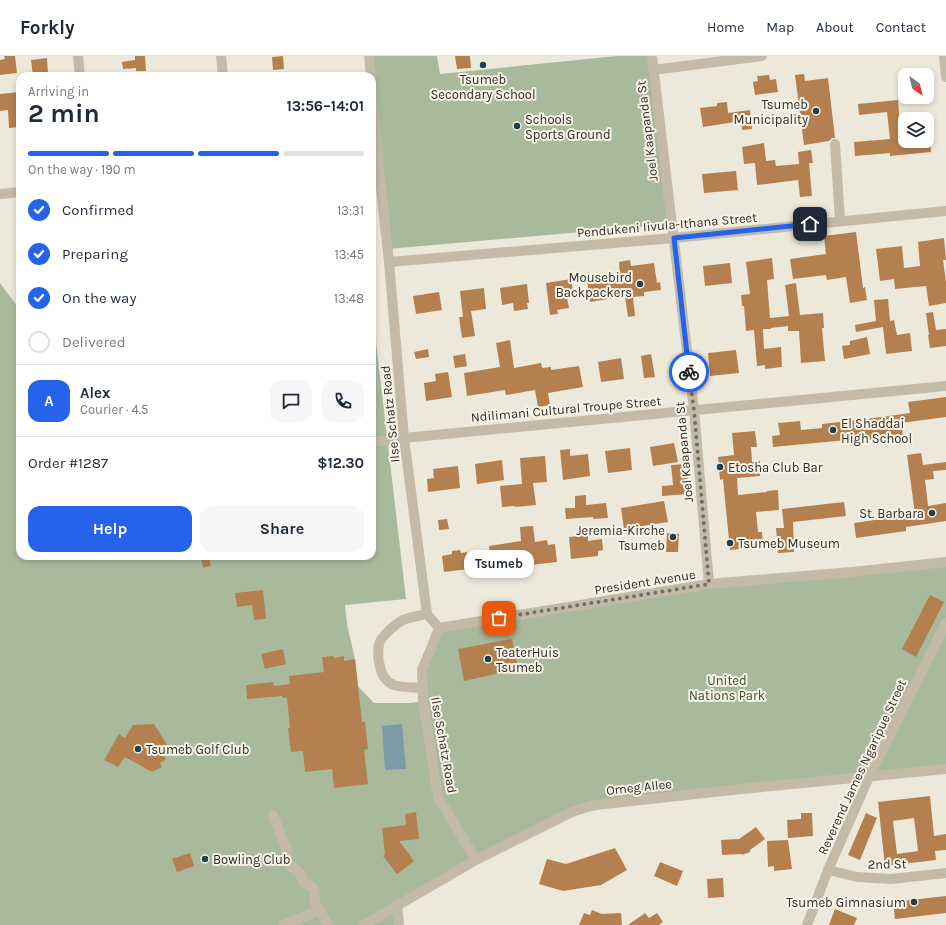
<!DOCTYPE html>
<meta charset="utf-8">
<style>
:root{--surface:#fff;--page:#f6f6f7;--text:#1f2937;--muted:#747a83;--line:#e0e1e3;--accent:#2563eb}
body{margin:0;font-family:Karla,sans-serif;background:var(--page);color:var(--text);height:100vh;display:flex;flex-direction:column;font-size:15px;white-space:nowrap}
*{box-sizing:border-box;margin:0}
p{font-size:13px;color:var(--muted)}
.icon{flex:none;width:22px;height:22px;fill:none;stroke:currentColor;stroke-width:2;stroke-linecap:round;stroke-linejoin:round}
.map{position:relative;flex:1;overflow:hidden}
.details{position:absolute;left:16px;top:16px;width:360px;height:488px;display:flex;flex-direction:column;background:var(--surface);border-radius:12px;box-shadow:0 2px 6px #0003}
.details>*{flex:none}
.needle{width:26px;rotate:146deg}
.buttons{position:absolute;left:898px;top:12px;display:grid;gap:8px}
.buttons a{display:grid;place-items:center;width:36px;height:36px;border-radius:8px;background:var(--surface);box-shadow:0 2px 6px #0003;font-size:20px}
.pin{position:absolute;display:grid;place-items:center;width:34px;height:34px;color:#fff;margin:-17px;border-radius:8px;box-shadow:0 2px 6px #0006}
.courier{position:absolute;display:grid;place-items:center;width:40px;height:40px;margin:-20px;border:3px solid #2563eb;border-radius:50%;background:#fff;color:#222;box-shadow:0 1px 5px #0007}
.bubble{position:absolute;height:28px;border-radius:12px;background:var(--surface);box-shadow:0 2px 6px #0003;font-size:13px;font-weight:700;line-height:28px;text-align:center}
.head em{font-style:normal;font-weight:700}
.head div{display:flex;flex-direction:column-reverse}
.head{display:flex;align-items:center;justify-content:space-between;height:68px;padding:0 12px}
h1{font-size:26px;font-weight:700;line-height:30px}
.bar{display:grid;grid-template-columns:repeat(4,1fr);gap:6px 4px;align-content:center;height:48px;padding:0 12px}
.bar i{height:5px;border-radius:3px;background:var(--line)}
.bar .current{background:var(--accent)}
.bar p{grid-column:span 4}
.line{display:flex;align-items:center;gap:10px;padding:0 12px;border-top:1px solid var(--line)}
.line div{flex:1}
.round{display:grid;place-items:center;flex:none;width:42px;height:42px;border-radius:12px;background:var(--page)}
ol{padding:0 12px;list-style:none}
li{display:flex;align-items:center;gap:12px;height:44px}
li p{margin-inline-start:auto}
li .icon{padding:4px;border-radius:50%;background:var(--accent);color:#fff;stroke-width:4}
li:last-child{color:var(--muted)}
li i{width:22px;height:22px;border:2px solid var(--line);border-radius:50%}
.action{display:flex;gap:8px;margin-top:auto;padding:8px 12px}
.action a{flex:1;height:46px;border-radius:12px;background:var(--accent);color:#fff;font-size:16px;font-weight:700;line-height:46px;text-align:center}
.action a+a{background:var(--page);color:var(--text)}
header{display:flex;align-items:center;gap:24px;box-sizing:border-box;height:56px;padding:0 20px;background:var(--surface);border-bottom:1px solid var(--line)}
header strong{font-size:19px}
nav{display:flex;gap:22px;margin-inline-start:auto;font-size:14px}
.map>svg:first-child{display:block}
.green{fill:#a9ba9c}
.water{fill:#7d9ba6}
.building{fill:#b58050;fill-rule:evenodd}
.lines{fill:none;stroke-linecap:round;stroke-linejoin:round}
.minor{stroke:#c3bba8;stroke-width:10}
.done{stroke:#736e66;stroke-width:4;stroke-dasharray:0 7.2}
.route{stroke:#2563eb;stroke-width:5}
.poi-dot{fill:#22404d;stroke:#f6f2e5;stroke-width:1.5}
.labels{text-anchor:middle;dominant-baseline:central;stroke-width:4;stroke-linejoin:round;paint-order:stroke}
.poi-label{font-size:13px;fill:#312c27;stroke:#f6f2e5;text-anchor:start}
.street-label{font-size:13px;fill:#312c27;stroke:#f6f2e5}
.park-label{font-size:13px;fill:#3a4c2e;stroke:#f6f2e5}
</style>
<header>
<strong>Forkly</strong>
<nav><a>Home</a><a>Map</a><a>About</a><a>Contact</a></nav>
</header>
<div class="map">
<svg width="946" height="869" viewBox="0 0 946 869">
<rect width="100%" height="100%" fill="#ede9da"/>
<g class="green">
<path d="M369,0h68l3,18 177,-18h35l20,168 -284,25 -16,-157v-16z"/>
<path d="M0,227l20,27v246h352v-248l34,291 -61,6 2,19 8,35 3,27 16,17h37l12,-2 -1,-31 17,-42 270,-44 237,-24v209l-359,38 -190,98 2,20h-399z"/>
</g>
<path class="water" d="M402,668l4,45 -21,1 -3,-44z"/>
<g class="building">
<path d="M4,0h11l2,17 -17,2v-15l5,-1z"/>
<path d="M135,0h10l1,15h-10v-3l-13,1 -1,-7 13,-2z"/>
<path d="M283,0l1,13 -11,1 -1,-13z"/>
<path d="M455,0h15l1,12 -14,1z"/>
<path d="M47,2l1,16 -15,2 -2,-16z"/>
<path d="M804,18l1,7 23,-3 7,60h-3l-3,3 -25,4 -9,-70z"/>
<path d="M769,19l1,5 6,-1 2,13 -23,3 -2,-13 5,-1 -1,-5z"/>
<path d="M20,36v35l-11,1 -1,-18 -8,1v-17z"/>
<path d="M898,44l3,38h4v3h25l1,11 -41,4v-3l-35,3 -1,-14 36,-3 -3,-27 -28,3 -1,-11z"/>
<path d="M727,46l1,11 22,-3 2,19 -10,1 -1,-9 -38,6 -3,-19 17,-2v-3z"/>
<path d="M764,87l2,18 9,-1 1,6 23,-2 -1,-12 13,-2 2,13h-4l3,33 -12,1 -2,-17 -41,5 -2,-22 -11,1 -2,-17z"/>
<path d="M736,115l2,19 -34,3 -2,-19z"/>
<path d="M856,176l7,56 2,-1 2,13 -17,3 -4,-26 -19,3 -1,-5 -33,4 -3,-20 36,-5 -2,-18z"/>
<path d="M944,182l2,22h-3l3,22v21l-17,3 -3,-20 -31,3 -1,-10 -14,2 -4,-32 26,-3 2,22 16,-2 -2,-24z"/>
<path d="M772,202l2,21 -7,1 3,38 19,-2 -4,-31 11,-2 4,32 23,-2 1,15h-2l3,33 -24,2 -2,-32h-11v-5l-17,2v1h-8l1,20 17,-2 1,20 -17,2v-4l-8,1 -3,-36 -8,1 -2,-25h-2l-1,-11 9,-1 -4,-32z"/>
<path d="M630,204l1,6 23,-3 3,20 3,-1 1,8 -17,2v4l-11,1 2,19 -7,1 -3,-21 -35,6 -3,-22 33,-5 -1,-13z"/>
<path d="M730,207l2,20 -27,3 -2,-20z"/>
<path d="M571,223l3,18 -7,1 2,10 -12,2 1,4 -8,1 -4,-32z"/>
<path d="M527,228l2,19h-2l1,6 -14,2 -1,-8 -11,2 -2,-17z"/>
<path d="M484,232l2,21 -15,2 4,25 -13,2 -3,-21h4l-3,-26z"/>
<path d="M439,236l3,18 -26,4 -3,-18z"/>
<path d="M888,243l2,22 4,-1 3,15 13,-2 2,18 -26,3 -3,-27 -27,5 -1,-7 21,-4 -2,-21z"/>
<path d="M933,256l3,18 10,-1v17l-16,2 -2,-13h1l-3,-22z"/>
<path d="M867,281l3,17 -26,5 -2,-13 8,-1v-4z"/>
<path d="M510,284l4,28 27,-5 1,5 9,-1v3l28,-4 4,21 -35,6 2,12 -12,2 -3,-17 -29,5 -1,-5 -38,6 -3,-23 36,-6 -4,-24z"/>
<path d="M428,293l1,8 -13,2 -2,-7z"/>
<path d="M736,294l3,23 -29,3 -2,-23z"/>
<path d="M465,298l2,12 -12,2 -2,-12z"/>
<path d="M651,298l4,23 -11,1 -3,-22z"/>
<path d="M621,302l3,21 -23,3 -3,-20z"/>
<path d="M448,316l4,25 -26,4 -2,-18 12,-2 -1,-7z"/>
<path d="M946,341v20l-45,6 2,12 -33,5 -1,-2 -96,9 -1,-11 8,-1 -2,-12 22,-2 1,9 21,-2v-4l45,-5 43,-6 -2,-11z"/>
<path d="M755,375l2,16h-6l1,15 8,-1v15l-23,2 1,17 29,-3v-1l11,-1 1,20 -23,2 2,20h4l1,14 -33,4 -7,-71 -3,1 -2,-23 16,-2 -2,-22z"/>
<path d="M674,387l4,19 -25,4 -3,-19z"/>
<path d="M630,392l2,22 -24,3 -3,-22z"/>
<path d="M570,393v7l18,-2 2,22 -27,4 -3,-30z"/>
<path d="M921,397l2,12 23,-3v8l-13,1 1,8 -9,1 3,26 18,-3v18l-40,6v4l-50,7 -2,-15 61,-9 -8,-59z"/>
<path d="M545,400l2,26 -14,1 3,22 -21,2v-1l-13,1 -2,-21 22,-2 -2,-26z"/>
<path d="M502,404l2,20 -27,4 -2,-20z"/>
<path d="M686,408l3,30 -27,2v-10l11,-1 -2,-20z"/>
<path d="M458,410l2,22 -32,4 -1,-13 7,-1 -1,-9z"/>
<path d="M586,439v10l20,-2 2,15 -15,1v-2l-27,2 -1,-11h10v-12z"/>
<path d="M664,445l4,21 -44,7 -3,-21z"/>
<path d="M844,446l2,14 -53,6 1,30 -16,1 -2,-25h8l-2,-19z"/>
<path d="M447,463l2,10 -10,1 -1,-10z"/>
<path d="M533,470l2,16 12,-2 1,5 7,-1 2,18 -45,5v2l-15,2 -1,-3 -4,1 -3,-23 32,-5 -1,-14z"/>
<path d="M667,477l12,1 -1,18h-12z"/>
<path d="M588,479v6l14,-2 1,11 -5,1v5l-27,3 -2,-22z"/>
<path d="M460,494l1,3 6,-1 2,17 -25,3 -2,-16 10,-2v-3z"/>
<path d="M209,500l2,10 -8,2 -2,-10z"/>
<path d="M263,534l3,29 -12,1 -2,-15 -15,2 -2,-14z"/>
<path d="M930,539l14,7 -28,55 -14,-8z"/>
<path d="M512,583l6,30 -54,12 -6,-32z"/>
<path d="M283,593l3,15 -21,5 -4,-15z"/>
<path d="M334,600v2l10,-2v5l11,-2 7,63h3l3,27 -4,1 4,34 -34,4 -2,-19 -27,3 -2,-21 -12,1 -3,-24h2l-3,-30h-4l-1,-2 -35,3 -1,-14 27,-3 1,4 16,-2 -1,-8 35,-4 -2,-15z"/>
<path d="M154,668l14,22 -7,5 5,8 -6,4 2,4 -10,5 -27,-15 -7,10 -14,-7 15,-26 6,4 8,-13z"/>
<path d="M930,740l4,40 12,-2v16l-11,1 1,9 -51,6 -7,-64zM914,762l4,33 -21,3 -4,-33z"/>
<path d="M416,756l3,27 -20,2 15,20 -17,13 -14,-18 2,-2 -3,-26 24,-3 -1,-11z"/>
<path d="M801,757h11l1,23 -25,2 -1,-18 14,-1z"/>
<path d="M866,757l11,5 -17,42 -12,-5z"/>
<path d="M756,771l9,12 -15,11v2l-8,3v-1l-20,1 -1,-15 18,-1z"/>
<path d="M788,784l4,29 -18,2v-5l-6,1 -1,-26z"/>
<path d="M615,792l12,22 -26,15 -38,6 -24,-7 8,-25 19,5z"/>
<path d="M190,797l4,13 -17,6 -5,-13z"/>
<path d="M660,806l23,9 -6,15 -23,-10z"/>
<path d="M723,822l1,19 -16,1 -1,-19z"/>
<path d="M946,840v17l-51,6 -2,-17z"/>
<path d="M835,853l22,9 -3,7h-25z"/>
<path d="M592,854l10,4 19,-1 1,12h-43l5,-12 6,2z"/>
<path d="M645,857l4,5 8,-5 6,9 -4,3h-31z"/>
</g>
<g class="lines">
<g class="minor">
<path d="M78,0l2,20"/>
<path d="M221,0l2,20"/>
<path d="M369,0l2,20"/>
<path d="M652,0l42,354 15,174"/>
<path d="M944,0l2,21"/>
<path d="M653,14l109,-14"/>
<path d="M372,36l6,68 11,102 15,176 23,176"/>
<path d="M835,88l5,77"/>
<path d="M0,138l20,-2"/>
<path d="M389,206l285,-24 272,-27"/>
<path d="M372,386l32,-4 542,-52"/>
<path d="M427,558l12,14 270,-44 143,-12 94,-10"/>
<path d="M439,572l-9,23 -8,19 1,31 15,96 38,63"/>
<path d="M422,632c-9,-1 -19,0 -28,-3 -8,-3 -13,-11 -14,-19 -2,-6 -2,-15 -1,-22 2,-7 16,-20 24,-24 7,-3 16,-4 24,-6"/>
<path d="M273,760l14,34v6l-2,3 1,3 15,12 2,8c10,5 14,6 11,19l14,24"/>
<path d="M828,814l29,7 34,2 55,-6"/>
<path d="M397,849l2,20"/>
<path d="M283,869l36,-14"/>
<path d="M364,869l112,-65 96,-48 15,-5 9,-2 136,-15 214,-21"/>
<path d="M807,869l21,-55 41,-93 77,-154"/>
</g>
</g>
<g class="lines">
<path class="done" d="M499,562l210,-34 -15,-174 -5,-38"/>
<path class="route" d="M689,316l-15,-134 136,-14"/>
</g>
<g class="poi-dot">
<circle cx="483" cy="9" r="4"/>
<circle cx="816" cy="55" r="4"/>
<circle cx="517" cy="70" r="4"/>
<circle cx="640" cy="228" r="4"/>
<circle cx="833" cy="374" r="4"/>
<circle cx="720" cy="411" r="4"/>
<circle cx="932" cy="457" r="4"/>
<circle cx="673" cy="481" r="4"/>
<circle cx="730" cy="487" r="4"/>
<circle cx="488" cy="603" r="4"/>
<circle cx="138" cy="693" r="4"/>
<circle cx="205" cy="803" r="4"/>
<circle cx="914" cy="846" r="4"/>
</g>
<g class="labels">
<g class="poi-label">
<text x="483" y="23" text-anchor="middle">Tsumeb<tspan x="483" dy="15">Secondary School</tspan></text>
<text x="808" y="48" text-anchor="end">Tsumeb<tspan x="808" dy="15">Municipality</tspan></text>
<text x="525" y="63">Schools<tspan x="525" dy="15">Sports Ground</tspan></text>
<text x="632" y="221" text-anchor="end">Mousebird<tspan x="632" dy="15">Backpackers</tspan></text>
<text x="841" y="367">El Shaddai<tspan x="841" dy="15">High School</tspan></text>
<text x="728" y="411">Etosha Club Bar</text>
<text x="924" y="457" text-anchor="end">St. Barbara</text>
<text x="665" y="474" text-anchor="end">Jeremia-Kirche<tspan x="665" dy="15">Tsumeb</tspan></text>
<text x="738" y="487">Tsumeb Museum</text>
<text x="496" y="596">TeaterHuis<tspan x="496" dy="15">Tsumeb</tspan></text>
<text x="146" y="693">Tsumeb Golf Club</text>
<text x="213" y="803">Bowling Club</text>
<text x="906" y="846" text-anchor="end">Tsumeb Gimnasium</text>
</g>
<g class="street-label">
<text transform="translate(647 75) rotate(-97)">Joel Kaapanda St</text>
<text transform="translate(667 169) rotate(-5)">Pendukeni Iivula-Ithana Street</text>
<text transform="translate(566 353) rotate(-5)">Ndilimani Cultural Troupe Street</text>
<text transform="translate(390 358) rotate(-96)">Ilse Schatz Road</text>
<text transform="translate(684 396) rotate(-95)">Joel Kaapanda St</text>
<text transform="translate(645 526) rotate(-9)">President Avenue</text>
<text transform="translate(444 689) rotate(80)">Ilse Schatz Road</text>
<text transform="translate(862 711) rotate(-65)">Reverend James Ngaripue Street</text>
<text transform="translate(639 731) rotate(-6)">Omeg Allee</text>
<text transform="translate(887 808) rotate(-1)">2nd St</text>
</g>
<g class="park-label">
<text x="727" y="624">United<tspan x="727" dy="15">Nations Park</tspan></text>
</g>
</g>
</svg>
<div class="buttons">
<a><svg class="needle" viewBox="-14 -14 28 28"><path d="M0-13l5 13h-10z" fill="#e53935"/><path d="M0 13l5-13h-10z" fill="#747a83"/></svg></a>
<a><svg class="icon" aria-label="layers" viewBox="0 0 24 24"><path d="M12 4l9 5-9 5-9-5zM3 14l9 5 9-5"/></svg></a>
</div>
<div class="pin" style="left:499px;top:562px;background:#ea580c"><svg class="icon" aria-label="bag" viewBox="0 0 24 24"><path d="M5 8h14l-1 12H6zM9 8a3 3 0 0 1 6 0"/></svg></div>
<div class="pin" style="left:810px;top:168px;background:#1f2937"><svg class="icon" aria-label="home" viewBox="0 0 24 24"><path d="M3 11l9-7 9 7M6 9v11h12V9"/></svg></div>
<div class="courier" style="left:689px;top:316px"><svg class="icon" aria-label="bike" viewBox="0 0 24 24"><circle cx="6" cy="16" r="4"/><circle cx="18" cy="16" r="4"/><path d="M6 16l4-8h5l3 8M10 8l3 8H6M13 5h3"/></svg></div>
<div class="bubble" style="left:464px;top:494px;width:70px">Tsumeb</div>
<section class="details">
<div class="head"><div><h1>2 min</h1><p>Arriving in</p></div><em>13:56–14:01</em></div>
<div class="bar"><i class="current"></i><i class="current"></i><i class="current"></i><i></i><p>On the way · 190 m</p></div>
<ol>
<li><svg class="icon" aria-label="check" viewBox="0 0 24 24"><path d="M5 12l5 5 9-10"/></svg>Confirmed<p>13:31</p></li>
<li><svg class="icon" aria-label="check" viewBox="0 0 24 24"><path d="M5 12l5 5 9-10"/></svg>Preparing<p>13:45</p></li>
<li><svg class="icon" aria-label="check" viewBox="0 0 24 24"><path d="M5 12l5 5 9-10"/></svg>On the way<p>13:48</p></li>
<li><i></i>Delivered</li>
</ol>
<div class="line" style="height:72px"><b class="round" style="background:var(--accent);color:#fff">A</b><div><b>Alex</b><p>Courier · 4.5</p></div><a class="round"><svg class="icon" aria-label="chat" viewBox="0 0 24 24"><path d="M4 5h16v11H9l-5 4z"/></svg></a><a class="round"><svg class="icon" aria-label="phone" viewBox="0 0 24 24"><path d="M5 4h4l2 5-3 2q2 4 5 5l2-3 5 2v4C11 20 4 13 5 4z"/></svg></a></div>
<div class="line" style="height:52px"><div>Order #1287</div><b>$12.30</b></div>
<div class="action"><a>Help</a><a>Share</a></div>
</section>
</div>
